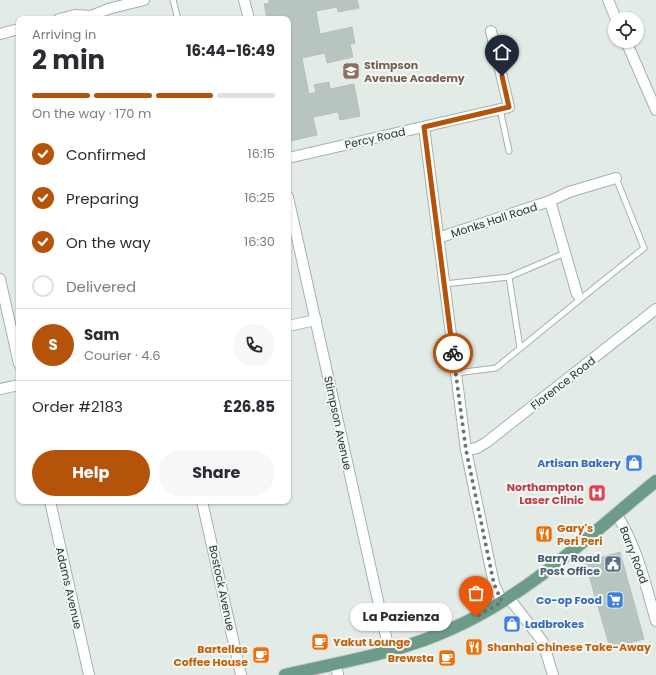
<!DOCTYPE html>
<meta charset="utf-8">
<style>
:root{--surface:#fff;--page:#f7f7f7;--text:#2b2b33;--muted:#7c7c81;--line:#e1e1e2;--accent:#b45309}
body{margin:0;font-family:Poppins,sans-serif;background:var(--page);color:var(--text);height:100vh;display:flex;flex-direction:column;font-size:15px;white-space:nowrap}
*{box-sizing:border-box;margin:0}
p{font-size:13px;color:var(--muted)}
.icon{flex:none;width:22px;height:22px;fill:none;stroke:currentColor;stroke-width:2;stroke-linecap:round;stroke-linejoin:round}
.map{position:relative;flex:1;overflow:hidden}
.sheet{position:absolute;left:16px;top:16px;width:275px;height:488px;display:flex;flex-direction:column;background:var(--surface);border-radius:8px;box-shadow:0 1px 3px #0004}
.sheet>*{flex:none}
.fabs{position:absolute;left:608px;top:12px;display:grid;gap:8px}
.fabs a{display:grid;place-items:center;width:36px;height:36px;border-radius:50%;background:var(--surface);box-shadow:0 1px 3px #0004;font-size:20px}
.pin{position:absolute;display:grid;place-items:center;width:34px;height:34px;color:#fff;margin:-41px -17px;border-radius:50% 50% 50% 0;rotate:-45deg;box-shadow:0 0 4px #0007}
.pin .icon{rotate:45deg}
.courier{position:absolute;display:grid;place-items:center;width:40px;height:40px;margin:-20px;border:3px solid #b45309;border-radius:50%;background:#fff;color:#222;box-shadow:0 1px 5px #0007}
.bubble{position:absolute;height:28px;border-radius:14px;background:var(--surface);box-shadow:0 1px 3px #0004;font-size:13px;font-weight:700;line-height:28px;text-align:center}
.overview em{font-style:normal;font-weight:700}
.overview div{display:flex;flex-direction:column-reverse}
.overview{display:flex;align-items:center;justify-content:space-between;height:68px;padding:0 16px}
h1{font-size:26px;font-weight:700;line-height:30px}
.bar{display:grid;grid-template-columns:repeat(4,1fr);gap:6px 4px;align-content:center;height:48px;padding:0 16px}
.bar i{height:5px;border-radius:3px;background:var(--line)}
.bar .active{background:var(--accent)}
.bar p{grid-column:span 4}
.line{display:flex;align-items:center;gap:10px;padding:0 16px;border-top:1px solid var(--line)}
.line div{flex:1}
.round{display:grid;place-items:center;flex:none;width:42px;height:42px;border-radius:21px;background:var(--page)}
ol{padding:0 16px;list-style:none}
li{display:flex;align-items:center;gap:12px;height:44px}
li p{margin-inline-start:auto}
li .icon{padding:4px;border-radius:50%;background:var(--accent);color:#fff;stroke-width:4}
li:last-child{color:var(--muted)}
li i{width:22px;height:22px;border:2px solid var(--line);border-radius:50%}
.button{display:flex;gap:8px;margin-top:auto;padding:8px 16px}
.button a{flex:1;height:46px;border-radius:24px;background:var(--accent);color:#fff;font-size:16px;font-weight:700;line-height:46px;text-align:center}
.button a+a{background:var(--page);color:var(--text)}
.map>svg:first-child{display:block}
.building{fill:#b8c5bf;stroke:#b5c3bc}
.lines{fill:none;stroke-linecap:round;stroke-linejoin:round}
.service-casing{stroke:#a5b2ac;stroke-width:7}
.minor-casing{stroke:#a5b2ac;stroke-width:12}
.primary-casing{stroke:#c2c8c5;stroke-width:14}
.service{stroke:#fff;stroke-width:5}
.minor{stroke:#fff;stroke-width:10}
.primary{stroke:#6c9b8a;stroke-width:12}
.done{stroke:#667870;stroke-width:4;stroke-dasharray:0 7.2}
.route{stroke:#b45309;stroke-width:5}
.labels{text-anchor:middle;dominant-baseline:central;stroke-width:4;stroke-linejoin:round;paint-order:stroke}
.education-label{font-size:11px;font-weight:bold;fill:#785e54;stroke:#f2f7f4;text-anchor:start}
.street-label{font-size:11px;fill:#243a31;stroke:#f2f7f4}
.shop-label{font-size:11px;font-weight:bold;fill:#366cbe;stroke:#f2f7f4;text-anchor:end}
.health-label{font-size:11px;font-weight:bold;fill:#be3a42;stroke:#f2f7f4;text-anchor:end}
.food-label{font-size:11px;font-weight:bold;fill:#c56008;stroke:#f2f7f4;text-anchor:start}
.service-label{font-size:11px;font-weight:bold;fill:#4e5e75;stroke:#f2f7f4;text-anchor:end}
</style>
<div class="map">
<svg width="656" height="675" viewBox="0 0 656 675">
<rect width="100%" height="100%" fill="#e2ebe6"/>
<g class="building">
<path d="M269,0h88l2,8 -21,4 -1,-5 -21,4 4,23 32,-7 3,16 -5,1 3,13 -26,6 -2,-10 -23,5 7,36 7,-2 -2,-7 15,-3 1,7 24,-5 6,32 -20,4 -2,-8 -25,5 4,18 -27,6 -2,-11v-111h-21l-3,-15 5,-1z"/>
<path d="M620,552l24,87 -34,9 -25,-86z"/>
</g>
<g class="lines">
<defs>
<g id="service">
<path d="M173,0l5,19"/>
<path d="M500,109l9,42"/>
<path d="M509,277l11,71"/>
<path d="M444,284l65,-7 56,-24"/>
<path d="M577,294l1,7 66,-53 -28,-70"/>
<path d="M456,373l40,-5 82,-67"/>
</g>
<g id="minor">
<path d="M244,0l5,19"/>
<path d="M608,0l8,19"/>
<path d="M59,19l16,-4 16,1 17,-7 36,-9"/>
<path d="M0,34l19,-5"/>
<path d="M626,41l30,69"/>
<path d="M424,127l42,323 28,134 8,18"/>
<path d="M288,158l221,-51 -18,-76"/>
<path d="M288,197l101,453"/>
<path d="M550,201l19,-9 47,-14"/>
<path d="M438,238l112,-37 27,93"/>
<path d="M0,279l19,85"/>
<path d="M288,326l28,-6"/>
<path d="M0,389l19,-4"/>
<path d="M466,450l11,-2 10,-6 169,-133"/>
<path d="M50,501l39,174"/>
<path d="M202,501l39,174"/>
<path d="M616,514c20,29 30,72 40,107"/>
<path d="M509,598l34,44 10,33"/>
<path d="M335,663l3,12"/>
</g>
<path id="primary" d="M285,675c55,-13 114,-22 166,-46 76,-33 141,-96 205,-148"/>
</defs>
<use href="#service" class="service-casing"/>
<use href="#minor" class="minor-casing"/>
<use href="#primary" class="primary-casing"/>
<use href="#service" class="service"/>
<use href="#minor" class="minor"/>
<use href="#primary" class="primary"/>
</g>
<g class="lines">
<path class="done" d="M453,353l13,97 28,134 8,18 -26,15"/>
<path class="route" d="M453,353l-29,-226 85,-20 -7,-31"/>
</g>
<defs>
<symbol id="school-square" viewBox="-11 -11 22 22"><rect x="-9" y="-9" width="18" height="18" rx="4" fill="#8d6e63" stroke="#f2f7f4"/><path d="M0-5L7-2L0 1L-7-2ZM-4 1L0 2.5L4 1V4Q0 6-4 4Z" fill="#fff"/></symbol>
<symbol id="shop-square" viewBox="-11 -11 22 22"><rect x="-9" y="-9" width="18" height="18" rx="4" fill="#3f7fe0" stroke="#f2f7f4"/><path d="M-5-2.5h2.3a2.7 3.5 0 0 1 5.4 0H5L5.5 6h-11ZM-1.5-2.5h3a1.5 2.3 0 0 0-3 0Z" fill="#fff"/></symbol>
<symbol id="hospital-square" viewBox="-11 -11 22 22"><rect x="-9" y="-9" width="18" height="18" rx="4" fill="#e0444e" stroke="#f2f7f4"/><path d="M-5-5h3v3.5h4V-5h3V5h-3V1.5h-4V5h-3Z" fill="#fff"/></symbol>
<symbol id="restaurant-square" viewBox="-11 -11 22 22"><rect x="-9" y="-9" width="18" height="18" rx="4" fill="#e8710a" stroke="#f2f7f4"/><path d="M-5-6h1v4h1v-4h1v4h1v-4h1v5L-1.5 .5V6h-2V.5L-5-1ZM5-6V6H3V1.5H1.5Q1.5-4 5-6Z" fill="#fff"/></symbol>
<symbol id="civic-square" viewBox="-11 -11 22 22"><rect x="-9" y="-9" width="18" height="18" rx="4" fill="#5c6f8a" stroke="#f2f7f4"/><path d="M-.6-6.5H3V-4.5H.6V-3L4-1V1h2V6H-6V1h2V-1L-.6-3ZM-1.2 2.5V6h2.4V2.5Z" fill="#fff"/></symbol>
<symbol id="supermarket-square" viewBox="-11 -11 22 22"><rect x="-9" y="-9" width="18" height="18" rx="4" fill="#3f7fe0" stroke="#f2f7f4"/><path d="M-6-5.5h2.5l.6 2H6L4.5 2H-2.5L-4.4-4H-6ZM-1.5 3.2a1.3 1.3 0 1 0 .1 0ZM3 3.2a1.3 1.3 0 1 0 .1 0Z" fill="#fff"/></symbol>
<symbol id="cafe-square" viewBox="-11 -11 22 22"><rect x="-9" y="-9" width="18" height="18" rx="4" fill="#e8710a" stroke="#f2f7f4"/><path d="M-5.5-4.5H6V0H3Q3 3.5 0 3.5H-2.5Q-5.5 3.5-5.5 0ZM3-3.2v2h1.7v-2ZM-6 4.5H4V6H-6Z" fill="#fff"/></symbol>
</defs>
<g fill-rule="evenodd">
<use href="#school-square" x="341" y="61" width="20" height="20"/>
<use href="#shop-square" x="624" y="453" width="20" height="20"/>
<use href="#hospital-square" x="587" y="483" width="20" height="20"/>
<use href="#restaurant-square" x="534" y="524" width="20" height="20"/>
<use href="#civic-square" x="603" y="554" width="20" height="20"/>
<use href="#supermarket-square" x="605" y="590" width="20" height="20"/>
<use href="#shop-square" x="502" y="614" width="20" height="20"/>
<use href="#cafe-square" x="310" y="632" width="20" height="20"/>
<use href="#restaurant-square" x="464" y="637" width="20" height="20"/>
<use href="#cafe-square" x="251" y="645" width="20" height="20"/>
<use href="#cafe-square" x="437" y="648" width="20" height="20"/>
</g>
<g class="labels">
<g class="education-label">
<text x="364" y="65">Stimpson<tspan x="364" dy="13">Avenue Academy</tspan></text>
</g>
<g class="street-label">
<text transform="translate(375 138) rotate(-13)">Percy Road</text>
<text transform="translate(494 220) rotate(-18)">Monks Hall Road</text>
<text transform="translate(563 383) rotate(-38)">Florence Road</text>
<text transform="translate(338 423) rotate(78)">Stimpson Avenue</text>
<text transform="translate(634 555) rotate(69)">Barry Road</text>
<text transform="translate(69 588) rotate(77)">Adams Avenue</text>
<text transform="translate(222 588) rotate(78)">Bostock Avenue</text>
</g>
<g class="shop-label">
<text x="621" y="463">Artisan Bakery</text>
<text x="602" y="600">Co-op Food</text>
<text x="525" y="624" text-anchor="start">Ladbrokes</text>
</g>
<g class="health-label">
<text x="584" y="487">Northampton<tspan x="584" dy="13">Laser Clinic</tspan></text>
</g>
<g class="food-label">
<text x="557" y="528">Gary's<tspan x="557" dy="13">Peri Peri</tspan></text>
<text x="333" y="642">Yakut Lounge</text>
<text x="487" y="647">Shanhai Chinese Take-Away</text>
<text x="248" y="649" text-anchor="end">Bartellas<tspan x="248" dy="13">Coffee House</tspan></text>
<text x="434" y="658" text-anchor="end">Brewsta</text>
</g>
<g class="service-label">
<text x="600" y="558">Barry Road<tspan x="600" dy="13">Post Office</tspan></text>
</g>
</g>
</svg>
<div class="fabs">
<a><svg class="icon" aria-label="locate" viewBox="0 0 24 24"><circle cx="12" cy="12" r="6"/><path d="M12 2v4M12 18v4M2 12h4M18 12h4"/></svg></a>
</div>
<div class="pin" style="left:476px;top:617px;background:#ea580c"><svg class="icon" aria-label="bag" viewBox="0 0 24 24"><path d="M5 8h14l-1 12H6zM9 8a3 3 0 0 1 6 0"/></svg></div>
<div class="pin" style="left:502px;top:76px;background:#1f2937"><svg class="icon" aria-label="home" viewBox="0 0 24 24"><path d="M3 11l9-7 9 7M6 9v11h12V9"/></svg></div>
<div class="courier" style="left:453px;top:353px"><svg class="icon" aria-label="bike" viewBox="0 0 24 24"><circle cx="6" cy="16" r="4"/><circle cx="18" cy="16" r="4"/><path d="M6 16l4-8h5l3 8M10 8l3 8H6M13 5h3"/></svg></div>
<div class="bubble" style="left:350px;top:603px;width:102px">La Pazienza</div>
<section class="sheet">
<div class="overview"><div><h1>2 min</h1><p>Arriving in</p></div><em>16:44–16:49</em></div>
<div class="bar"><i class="active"></i><i class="active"></i><i class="active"></i><i></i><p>On the way · 170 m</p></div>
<ol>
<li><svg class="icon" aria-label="check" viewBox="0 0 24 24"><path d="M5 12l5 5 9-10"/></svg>Confirmed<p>16:15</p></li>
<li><svg class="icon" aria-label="check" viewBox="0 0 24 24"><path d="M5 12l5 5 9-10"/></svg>Preparing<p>16:25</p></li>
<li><svg class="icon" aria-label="check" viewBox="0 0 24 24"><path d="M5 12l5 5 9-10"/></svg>On the way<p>16:30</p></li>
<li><i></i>Delivered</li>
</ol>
<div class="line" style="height:72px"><b class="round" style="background:var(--accent);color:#fff">S</b><div><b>Sam</b><p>Courier · 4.6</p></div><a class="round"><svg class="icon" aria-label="phone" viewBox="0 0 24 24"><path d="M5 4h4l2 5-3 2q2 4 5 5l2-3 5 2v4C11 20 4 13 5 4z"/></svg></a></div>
<div class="line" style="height:52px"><div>Order #2183</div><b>£26.85</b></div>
<div class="button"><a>Help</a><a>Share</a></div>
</section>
</div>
